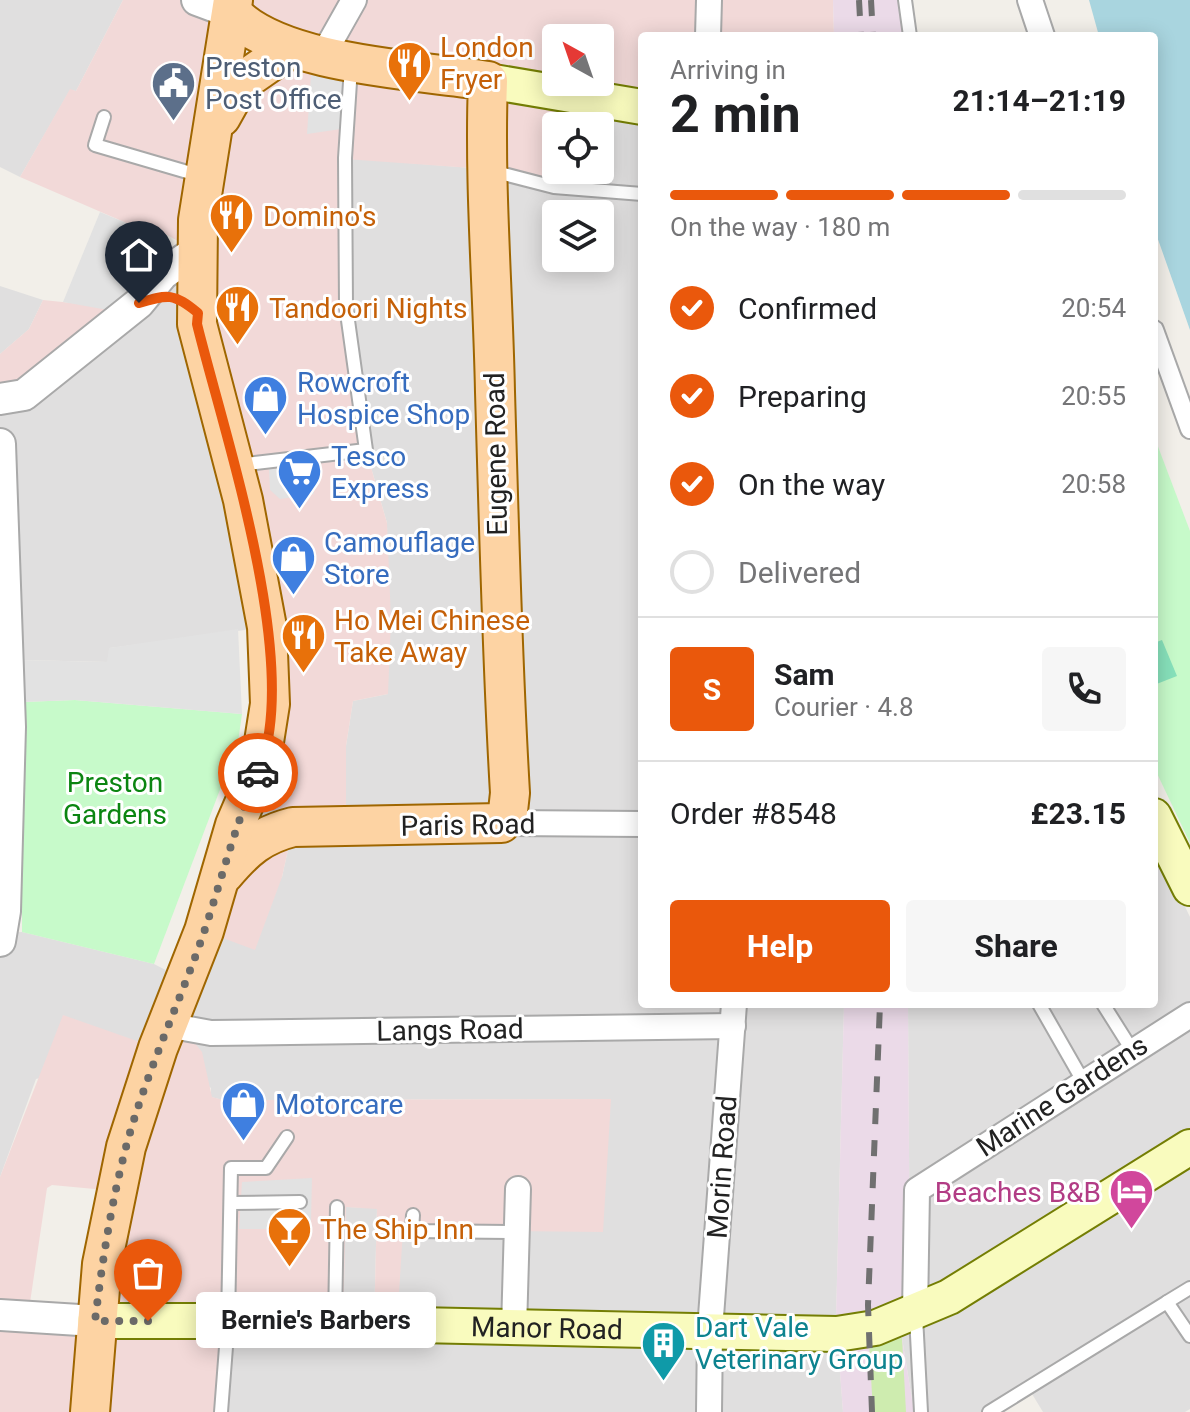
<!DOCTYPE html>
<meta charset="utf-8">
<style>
:root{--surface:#fff;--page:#f6f6f6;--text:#202124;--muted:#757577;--line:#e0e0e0;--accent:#ea580c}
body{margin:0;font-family:Roboto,sans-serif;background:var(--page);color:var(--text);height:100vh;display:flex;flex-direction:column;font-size:30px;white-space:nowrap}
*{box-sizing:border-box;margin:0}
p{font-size:26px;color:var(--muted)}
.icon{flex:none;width:44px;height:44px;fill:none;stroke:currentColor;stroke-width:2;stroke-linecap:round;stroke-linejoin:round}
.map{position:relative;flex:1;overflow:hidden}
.side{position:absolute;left:638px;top:32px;width:520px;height:976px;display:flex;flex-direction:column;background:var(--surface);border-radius:8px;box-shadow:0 4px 20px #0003}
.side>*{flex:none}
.needle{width:52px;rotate:320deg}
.buttons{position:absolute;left:542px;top:24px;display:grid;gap:16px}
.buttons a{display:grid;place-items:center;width:72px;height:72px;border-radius:8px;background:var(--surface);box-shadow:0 4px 20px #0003;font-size:40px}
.pin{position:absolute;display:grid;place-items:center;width:68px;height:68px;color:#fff;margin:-82px -34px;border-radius:50% 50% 50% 0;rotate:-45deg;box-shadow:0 0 8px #0007}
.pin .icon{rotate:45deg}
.courier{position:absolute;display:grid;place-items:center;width:80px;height:80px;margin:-40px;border:6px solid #ea580c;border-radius:50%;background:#fff;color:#222;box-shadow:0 2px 10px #0007}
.bubble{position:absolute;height:56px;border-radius:8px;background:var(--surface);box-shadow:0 4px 20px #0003;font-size:26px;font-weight:700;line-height:56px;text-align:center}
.head em{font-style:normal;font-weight:700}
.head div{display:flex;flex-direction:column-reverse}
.head{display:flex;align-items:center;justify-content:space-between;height:136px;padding:0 32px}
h1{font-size:52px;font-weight:700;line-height:60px}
.bar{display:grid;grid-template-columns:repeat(4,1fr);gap:12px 8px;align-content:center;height:96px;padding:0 32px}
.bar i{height:10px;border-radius:6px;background:var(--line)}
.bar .selected{background:var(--accent)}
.bar p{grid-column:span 4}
.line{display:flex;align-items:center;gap:20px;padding:0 32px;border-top:2px solid var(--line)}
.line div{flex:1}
.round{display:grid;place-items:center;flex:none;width:84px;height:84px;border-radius:8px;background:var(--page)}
ol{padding:0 32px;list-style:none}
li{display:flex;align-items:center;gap:24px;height:88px}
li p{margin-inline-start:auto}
li .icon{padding:8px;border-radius:50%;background:var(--accent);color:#fff;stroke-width:4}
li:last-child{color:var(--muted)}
li i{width:44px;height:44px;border:4px solid var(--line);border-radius:50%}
.button{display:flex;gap:16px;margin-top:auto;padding:16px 32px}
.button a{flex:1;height:92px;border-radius:8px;background:var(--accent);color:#fff;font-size:32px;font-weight:700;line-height:92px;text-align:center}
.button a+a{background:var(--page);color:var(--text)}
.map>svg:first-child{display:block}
.residential{fill:#e0dfdf;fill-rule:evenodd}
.commercial{fill:#f2d9d8;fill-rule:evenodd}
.industrial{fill:#ebdae8}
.grass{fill:#ceecaf}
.park{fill:#c7faca}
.pitch{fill:#87e1bb}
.parking{fill:#e2e2e2}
.water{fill:#a9d5df}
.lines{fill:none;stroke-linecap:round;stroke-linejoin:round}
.service-casing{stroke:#a9a9a9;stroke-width:16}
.pedestrian-casing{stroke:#a9a9a9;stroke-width:22}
.minor-casing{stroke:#a9a9a9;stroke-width:28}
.tertiary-casing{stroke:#a9a9a9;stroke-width:34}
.secondary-casing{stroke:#747e04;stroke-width:38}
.primary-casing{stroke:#9f6600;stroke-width:42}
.service{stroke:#fff;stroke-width:12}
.pedestrian{stroke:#fff;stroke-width:18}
.minor{stroke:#fff;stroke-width:24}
.tertiary{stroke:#fff;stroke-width:30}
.secondary{stroke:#f9fbbe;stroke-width:34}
.primary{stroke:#fdd3a3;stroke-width:38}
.rail{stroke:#707070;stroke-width:6;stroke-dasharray:16 16;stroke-linecap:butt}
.done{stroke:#6b6a68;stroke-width:8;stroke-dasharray:0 14.4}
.route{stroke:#ea580c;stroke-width:10}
.labels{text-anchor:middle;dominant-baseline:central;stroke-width:6;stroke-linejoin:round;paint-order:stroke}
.food-label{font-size:28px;fill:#c56008;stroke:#fff;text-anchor:start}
.service-label{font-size:28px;fill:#4e5e75;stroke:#fff;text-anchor:start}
.shop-label{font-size:28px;fill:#366cbe;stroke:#fff;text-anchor:start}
.street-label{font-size:28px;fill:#222;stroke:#fff}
.park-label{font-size:28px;fill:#0b8511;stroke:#fff}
.hotel-label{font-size:28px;fill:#b23c85;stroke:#fff;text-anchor:end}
.culture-label{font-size:28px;fill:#0d838f;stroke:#fff;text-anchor:start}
</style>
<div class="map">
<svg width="1190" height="1412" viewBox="0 0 1190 1412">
<rect width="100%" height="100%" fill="#f2efe9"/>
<g class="residential">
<path d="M0,0h123l-47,91 -6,-1 -50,87 -20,-10z"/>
<path d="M554,90l88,17v897h202l-8,314 7,94h-622l7,-91 114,3 4,-117 31,1 -3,115h23l5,-93 114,-1 95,-130 -388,1 -12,-3v-9l-53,-40 -122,31 -36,98v-236l3,-8 19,-1 132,32 31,16 11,-25 86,-78 11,-50 53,-1v-80l7,-45 35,-7 -1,-171 -21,-73 -20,-144 -1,-148 140,11 69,17zM556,126h44v44h-44zM556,214h44v44h-44z"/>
<path d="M196,251l71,376 -157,21 -2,14 -87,-2 -21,-104v-157z"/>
<path d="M0,286l43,14 -14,29 -29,25z"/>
<path d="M1154,843l36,74v492l-5,3h-142l-14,-23 -36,23h-79l-12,-74 8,-37 -2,-297h246z"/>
</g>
<g class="commercial">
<path d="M123,0h710l1,36h-192v71l-88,-17v97l-69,-18 -140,-10 1,147 20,144 21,73 4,97 -3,74 -35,7 -7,45v80l-53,1 -11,50 -27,73 -51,-19 71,-117 -14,-22 5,-58 -70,-483 -29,-16 -36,-10 -111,-48 50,-88 6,2zM245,28l13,40 -44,62zM556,38h44v44h-44z"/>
<path d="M43,300l58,6 21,11 -122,82v-45l29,-25z"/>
<path d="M63,1015l94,33 26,-20 19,24 10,45 11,3 388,-1 -8,133 -200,-2 -6,94h-23l3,-115 -31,-2 -3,118 -115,-4 -7,91h-221v-235zM52,1185l64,6 -21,130 -67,-5 19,-128z"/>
</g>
<g class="industrial">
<path d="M833,0h68l5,36h-72z"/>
<path d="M844,1004h64l2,298 -28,9 -46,7z"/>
<path d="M902,1338l12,74h-71l-5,-66z"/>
</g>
<path class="grass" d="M902,1338l4,74h-33l-4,-71z"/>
<g class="park">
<path d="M1154,436l36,95v312l-36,-76z"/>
<path d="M75,700l167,14 -4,28 -84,222 -132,-32v-230z"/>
</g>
<path class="pitch" d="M1162,640l15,36 -23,9v-42z"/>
<g class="parking">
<path d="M311,75l32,4 -2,50 -34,5z"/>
<path d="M100,212l31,13 36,10 -30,47 -29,28 -45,-8z"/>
<path d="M311,465l3,29 -34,5 -10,-9 -1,-21z"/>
<path d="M238,629l4,85 -167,-14 -53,2 -1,-42 86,2 2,-14z"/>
<path d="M312,1178l-1,43h-8l-1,8h-63l3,-47z"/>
</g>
<path class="water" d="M1089,0h101v330l-36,-102v-192h-55z"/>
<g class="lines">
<defs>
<g id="service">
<path d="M905,0l5,36"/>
<path d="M104,117l-9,28 106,31"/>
<path d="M492,171l62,16 88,7"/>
<path d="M238,465l128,-15 -20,-144 -1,-148 6,-91"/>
<path d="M1039,1004l44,77"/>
<path d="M1103,1004l29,46"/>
<path d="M232,1203l68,-1"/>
<path d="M413,1215l-1,16 105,1"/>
<path d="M1167,1302l23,-14"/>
<path d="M916,1316l5,96"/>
<path d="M335,1322l2,-115"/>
<path d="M221,1412l7,-91 3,-153h35l21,-31"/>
<path d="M989,1412l178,-110 23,34"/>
</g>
<path id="pedestrian" d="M1154,330l36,99"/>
<g id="minor">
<path d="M1030,0l12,36"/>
<path d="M708,36l1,-36"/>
<path d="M323,55l31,-55"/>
<path d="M501,823l141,1"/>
<path d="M167,1025l44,8 522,-7"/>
<path d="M915,1313l2,-123 273,-175"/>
<path d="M514,1329l4,-140"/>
<path d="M709,1412l1,-82 24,-326"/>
</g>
<g id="tertiary">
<path d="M197,0l35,13"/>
<path d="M0,399l24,-4 115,-92 24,-29 33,-23"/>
<path d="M0,444l10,283 -5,184 -5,30"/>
<path d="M0,1315l95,6"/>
</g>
<g id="secondary">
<path d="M488,81l154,26"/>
<path d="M1154,816l36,72"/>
<path id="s1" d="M95,1321h133l609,13 38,-6 74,-31 241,-150"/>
</g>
<g id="primary">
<path d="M221,117l19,-34 49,-34"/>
<path d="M224,874c21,-25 37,-39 69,-47l208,-4 7,-12 2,-18c-8,-134 -11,-267 -15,-401 -2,-104 -11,-207 -7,-311 -70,-11 -208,-16 -256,-68"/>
<path d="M90,1412l12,-148 24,-117 32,-99 46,-117 31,-106 25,-58 10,-63 -3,-77 -24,-127 -46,-176 1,-104 35,-220"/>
</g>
</defs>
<use href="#service" class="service-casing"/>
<use href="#pedestrian" class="pedestrian-casing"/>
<use href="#minor" class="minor-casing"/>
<use href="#tertiary" class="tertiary-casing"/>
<use href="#secondary" class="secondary-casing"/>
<use href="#primary" class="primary-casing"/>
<use href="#service" class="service"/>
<use href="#pedestrian" class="pedestrian"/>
<use href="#minor" class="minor"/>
<use href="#tertiary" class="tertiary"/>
<use href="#secondary" class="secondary"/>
<use href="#primary" class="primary"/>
<g class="rail">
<path d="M859,0l2,36"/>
<path d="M871,0l2,36"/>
<path d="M872,1412l-4,-107 12,-301"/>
</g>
</g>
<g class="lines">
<path class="done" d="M148,1321h-53c7,-58 16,-117 31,-174 18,-67 47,-130 71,-195 22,-60 35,-121 61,-179"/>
<path class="route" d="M139,303c29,-9 35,-10 59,10l-1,11c27,110 107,345 61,449"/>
</g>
<defs>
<symbol id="restaurant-pin" viewBox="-11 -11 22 30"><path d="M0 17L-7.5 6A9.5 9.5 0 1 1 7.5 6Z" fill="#e8710a" stroke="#fff"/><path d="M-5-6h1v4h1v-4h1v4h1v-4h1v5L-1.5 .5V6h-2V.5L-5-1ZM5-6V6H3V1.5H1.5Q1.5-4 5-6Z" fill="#fff"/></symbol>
<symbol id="civic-pin" viewBox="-11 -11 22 30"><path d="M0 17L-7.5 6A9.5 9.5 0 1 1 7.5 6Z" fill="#5c6f8a" stroke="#fff"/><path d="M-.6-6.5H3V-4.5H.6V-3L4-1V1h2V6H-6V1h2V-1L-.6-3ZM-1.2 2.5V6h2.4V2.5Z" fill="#fff"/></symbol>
<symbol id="shop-pin" viewBox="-11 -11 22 30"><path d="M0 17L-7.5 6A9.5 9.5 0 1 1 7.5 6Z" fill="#3f7fe0" stroke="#fff"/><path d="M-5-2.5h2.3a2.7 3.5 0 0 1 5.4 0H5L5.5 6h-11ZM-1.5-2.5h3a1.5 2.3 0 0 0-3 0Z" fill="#fff"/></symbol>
<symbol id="supermarket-pin" viewBox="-11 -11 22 30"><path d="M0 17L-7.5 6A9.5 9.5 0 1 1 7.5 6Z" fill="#3f7fe0" stroke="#fff"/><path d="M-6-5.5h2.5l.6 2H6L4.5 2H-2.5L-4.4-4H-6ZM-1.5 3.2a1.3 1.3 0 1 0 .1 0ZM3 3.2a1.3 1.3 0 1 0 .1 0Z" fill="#fff"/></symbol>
<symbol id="hotel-pin" viewBox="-11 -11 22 30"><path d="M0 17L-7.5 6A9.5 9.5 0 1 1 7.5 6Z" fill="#d1479c" stroke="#fff"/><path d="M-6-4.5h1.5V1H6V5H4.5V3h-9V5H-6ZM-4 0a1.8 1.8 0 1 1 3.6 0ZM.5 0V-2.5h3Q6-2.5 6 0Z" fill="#fff"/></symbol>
<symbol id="bar-pin" viewBox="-11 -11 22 30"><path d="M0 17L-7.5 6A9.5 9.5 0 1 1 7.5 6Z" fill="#e8710a" stroke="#fff"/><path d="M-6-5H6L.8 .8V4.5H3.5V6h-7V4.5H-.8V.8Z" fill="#fff"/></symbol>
<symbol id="building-pin" viewBox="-11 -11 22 30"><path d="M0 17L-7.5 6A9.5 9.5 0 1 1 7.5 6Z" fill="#0f9aa8" stroke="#fff"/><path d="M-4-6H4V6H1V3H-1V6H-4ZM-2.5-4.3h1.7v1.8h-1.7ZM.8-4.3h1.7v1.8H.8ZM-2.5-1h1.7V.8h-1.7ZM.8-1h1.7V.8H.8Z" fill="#fff"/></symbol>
</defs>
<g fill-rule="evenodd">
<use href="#restaurant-pin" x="384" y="38" width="51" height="69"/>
<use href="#civic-pin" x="148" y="58" width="51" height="69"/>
<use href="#restaurant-pin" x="206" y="190" width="51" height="69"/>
<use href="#restaurant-pin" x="212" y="282" width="51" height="69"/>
<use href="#shop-pin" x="240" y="372" width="51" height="69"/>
<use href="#supermarket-pin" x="274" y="446" width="51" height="69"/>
<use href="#shop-pin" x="268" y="532" width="51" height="69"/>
<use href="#restaurant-pin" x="278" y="610" width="51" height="69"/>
<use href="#shop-pin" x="218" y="1078" width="51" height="69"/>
<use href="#hotel-pin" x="1106" y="1166" width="51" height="69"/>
<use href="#bar-pin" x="264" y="1204" width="51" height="69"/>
<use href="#building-pin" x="638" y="1318" width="51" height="69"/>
</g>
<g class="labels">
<g class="food-label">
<text x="440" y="47">London<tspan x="440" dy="32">Fryer</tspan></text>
<text x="263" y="216">Domino's</text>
<text x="269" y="308">Tandoori Nights</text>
<text x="334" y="620">Ho Mei Chinese<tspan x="334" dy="32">Take Away</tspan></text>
<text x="320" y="1229">The Ship Inn</text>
</g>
<g class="service-label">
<text x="205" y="67">Preston<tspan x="205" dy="32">Post Office</tspan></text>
</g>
<g class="shop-label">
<text x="297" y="382">Rowcroft<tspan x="297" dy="32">Hospice Shop</tspan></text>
<text x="331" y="456">Tesco<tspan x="331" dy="32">Express</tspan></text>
<text x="324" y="542">Camouflage<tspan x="324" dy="32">Store</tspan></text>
<text x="275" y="1104">Motorcare</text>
</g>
<g class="street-label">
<text transform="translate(496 454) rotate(-91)">Eugene Road</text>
<text transform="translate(468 825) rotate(-1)">Paris Road</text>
<text transform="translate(450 1030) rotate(-1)">Langs Road</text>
<text transform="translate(1062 1096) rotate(-33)">Marine Gardens</text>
<text transform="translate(722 1167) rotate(-86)">Morin Road</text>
<text stroke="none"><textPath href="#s1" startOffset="452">Manor Road</textPath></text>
</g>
<g class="park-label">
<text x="115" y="782">Preston<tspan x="115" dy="32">Gardens</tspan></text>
</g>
<g class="hotel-label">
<text x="1101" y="1192">Beaches B&amp;B</text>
</g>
<g class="culture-label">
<text x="695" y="1327">Dart Vale<tspan x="695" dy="32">Veterinary Group</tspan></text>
</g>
</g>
</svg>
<div class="buttons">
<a><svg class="needle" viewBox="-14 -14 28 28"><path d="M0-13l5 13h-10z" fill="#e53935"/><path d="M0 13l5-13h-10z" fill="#757577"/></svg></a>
<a><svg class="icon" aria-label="locate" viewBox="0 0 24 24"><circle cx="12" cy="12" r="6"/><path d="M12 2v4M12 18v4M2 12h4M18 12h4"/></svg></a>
<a><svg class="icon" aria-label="layers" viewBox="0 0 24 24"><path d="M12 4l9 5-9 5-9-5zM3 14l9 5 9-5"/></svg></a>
</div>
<div class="pin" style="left:148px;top:1321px;background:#ea580c"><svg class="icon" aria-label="bag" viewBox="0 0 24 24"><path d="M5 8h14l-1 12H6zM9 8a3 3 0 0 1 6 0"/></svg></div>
<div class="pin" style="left:139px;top:303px;background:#1f2937"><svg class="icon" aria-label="home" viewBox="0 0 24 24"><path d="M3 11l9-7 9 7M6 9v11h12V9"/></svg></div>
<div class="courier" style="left:258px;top:773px"><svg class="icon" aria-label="car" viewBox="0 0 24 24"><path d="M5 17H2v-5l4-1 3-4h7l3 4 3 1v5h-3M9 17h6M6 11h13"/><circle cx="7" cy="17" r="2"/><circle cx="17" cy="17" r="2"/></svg></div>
<div class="bubble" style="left:196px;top:1292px;width:240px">Bernie's Barbers</div>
<section class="side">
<div class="head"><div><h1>2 min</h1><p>Arriving in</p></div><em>21:14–21:19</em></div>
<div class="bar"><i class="selected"></i><i class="selected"></i><i class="selected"></i><i></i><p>On the way · 180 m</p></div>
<ol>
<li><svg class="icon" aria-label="check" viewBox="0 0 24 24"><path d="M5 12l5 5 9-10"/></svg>Confirmed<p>20:54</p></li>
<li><svg class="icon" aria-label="check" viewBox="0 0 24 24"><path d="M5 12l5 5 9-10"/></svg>Preparing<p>20:55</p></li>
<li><svg class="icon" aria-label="check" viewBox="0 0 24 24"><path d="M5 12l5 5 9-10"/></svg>On the way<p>20:58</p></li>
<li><i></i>Delivered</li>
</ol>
<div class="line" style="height:144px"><b class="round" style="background:var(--accent);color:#fff">S</b><div><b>Sam</b><p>Courier · 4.8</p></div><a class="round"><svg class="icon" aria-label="phone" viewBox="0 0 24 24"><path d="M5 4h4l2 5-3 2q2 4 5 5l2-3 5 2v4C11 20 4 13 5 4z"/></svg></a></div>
<div class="line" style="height:104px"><div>Order #8548</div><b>£23.15</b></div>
<div class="button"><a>Help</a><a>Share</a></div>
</section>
</div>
